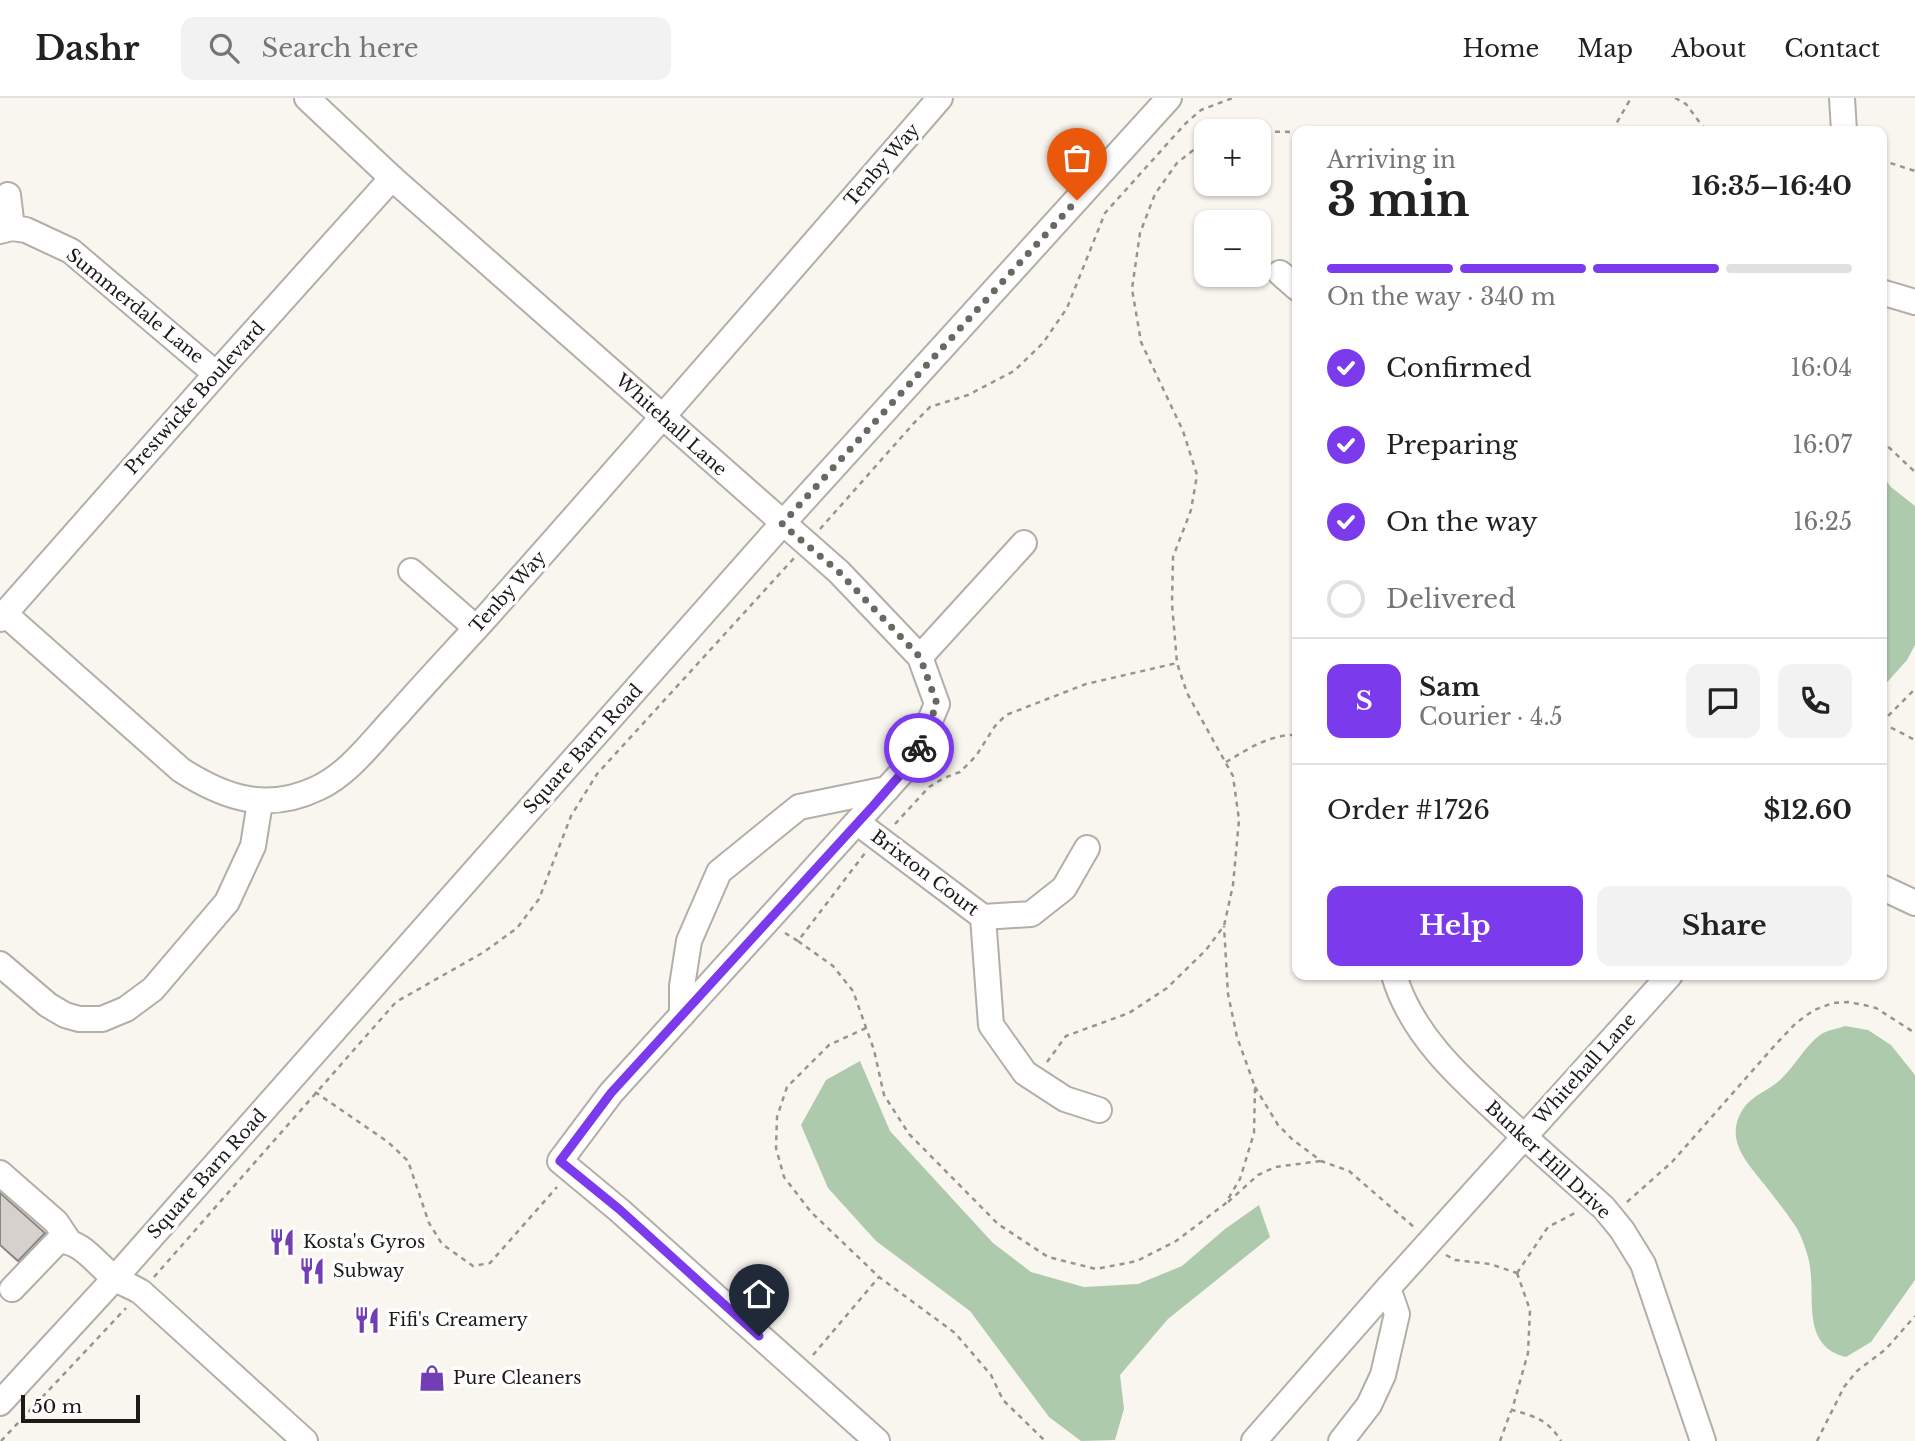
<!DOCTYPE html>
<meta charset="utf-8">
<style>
:root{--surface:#fff;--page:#f2f2f2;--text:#222;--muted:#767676;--line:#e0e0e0;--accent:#7c3aed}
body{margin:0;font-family:"Libre Baskerville",serif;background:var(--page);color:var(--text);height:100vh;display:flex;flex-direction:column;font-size:26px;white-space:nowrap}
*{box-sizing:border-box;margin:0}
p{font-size:23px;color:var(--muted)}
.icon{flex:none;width:38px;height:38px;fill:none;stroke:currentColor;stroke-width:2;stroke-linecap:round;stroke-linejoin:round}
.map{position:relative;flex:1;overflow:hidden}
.drawer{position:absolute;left:1292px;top:28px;width:595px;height:854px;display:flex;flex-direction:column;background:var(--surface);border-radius:14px;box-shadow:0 2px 5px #0004}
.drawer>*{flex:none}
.controls{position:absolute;left:1194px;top:21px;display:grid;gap:14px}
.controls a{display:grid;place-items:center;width:77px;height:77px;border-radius:14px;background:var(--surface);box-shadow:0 2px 5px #0004;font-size:35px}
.scale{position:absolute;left:21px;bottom:18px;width:119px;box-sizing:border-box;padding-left:7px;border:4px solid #1c1b18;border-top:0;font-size:19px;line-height:24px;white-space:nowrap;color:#1c1b18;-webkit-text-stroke:5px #fff;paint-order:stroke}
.pin{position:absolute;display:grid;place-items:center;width:60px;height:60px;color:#fff;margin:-72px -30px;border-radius:50% 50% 50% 0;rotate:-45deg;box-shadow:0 0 7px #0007}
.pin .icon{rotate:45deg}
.courier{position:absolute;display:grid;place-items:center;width:70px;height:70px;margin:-35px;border:5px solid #7c3aed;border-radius:50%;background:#fff;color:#222;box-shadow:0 2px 9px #0007}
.headline em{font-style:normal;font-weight:700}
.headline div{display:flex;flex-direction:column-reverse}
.headline{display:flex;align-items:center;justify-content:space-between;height:119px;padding:0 35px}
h1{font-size:46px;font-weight:700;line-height:52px}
.bar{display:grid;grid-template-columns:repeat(4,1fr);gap:10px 7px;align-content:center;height:84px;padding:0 35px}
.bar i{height:9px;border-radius:5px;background:var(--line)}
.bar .selected{background:var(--accent)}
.bar p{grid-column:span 4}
.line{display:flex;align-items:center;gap:18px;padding:0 35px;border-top:2px solid var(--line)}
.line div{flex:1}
.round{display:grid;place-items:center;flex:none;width:74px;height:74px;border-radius:14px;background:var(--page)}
ol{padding:0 35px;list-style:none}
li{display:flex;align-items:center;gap:21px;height:77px}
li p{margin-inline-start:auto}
li .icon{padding:7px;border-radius:50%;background:var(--accent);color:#fff;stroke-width:4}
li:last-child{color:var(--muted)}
li i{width:38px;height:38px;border:4px solid var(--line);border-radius:50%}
.cta{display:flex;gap:14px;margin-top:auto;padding:14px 35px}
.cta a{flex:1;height:80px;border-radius:14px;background:var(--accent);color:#fff;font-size:28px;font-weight:700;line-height:80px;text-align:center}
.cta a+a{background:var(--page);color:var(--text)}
header{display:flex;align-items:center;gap:42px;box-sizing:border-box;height:98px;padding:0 35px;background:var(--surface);border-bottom:2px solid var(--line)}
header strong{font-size:33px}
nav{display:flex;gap:38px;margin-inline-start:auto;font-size:24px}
.search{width:490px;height:63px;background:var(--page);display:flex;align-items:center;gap:18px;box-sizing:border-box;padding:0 24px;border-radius:14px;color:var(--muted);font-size:26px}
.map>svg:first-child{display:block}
.water{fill:#aecaad}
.building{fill:#d7d1cd;stroke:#8c8682;stroke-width:2}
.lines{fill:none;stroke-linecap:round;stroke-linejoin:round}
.minor-casing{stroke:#b2afa9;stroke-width:28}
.path{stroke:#979590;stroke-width:2.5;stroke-dasharray:5 5;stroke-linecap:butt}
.minor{stroke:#fff;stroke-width:24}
.done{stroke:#696863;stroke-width:7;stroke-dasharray:0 12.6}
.route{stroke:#7c3aed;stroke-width:9}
.labels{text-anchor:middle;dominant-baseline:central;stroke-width:7;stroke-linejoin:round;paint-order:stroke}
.street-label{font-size:18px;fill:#1c1b18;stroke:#fff}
.poi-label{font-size:18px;fill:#1c1b18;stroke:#fff;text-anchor:start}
</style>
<header>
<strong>Dashr</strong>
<div class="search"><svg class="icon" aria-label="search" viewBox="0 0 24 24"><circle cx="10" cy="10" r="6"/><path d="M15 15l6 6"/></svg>Search here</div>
<nav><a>Home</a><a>Map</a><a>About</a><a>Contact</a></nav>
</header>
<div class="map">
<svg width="1915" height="1343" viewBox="0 0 1915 1343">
<rect width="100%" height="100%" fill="#f9f6ef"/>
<g class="water">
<path d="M1881,376l10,13 24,19v139l-8,15 -26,29z"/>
<path d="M1845,928l23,4 23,15 24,30v205l-44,62 -25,15c-48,-12 -28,-64 -38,-100 -3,-10 -7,-22 -12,-30 -10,-15 -21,-29 -32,-43 -18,-23 -40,-45 -21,-75 9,-14 27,-19 38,-30 14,-13 24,-33 39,-44 6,-5 18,-6 25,-9z"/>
<path d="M860,963l30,70 103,112 38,29 53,15 54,-3 44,-18 43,-37 34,-24 11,32 -102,82 -48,56 4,34 -9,31 -34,1 -32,-24 -79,-106 -94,-70 -48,-53 -27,-63 25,-45z"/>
</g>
<path class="building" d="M0,1095l45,40 -27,28 -18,-16z"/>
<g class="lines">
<defs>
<g id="minor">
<path d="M307,0l85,80 447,394 81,85 17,47 -23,55 -303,334 -51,68 59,49 258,231"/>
<path d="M1842,0l2,33"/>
<path d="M8,97l4,33"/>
<path d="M0,133l12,-3 14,2 45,21 145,123"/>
<path d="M1280,175l17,15"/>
<path d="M1881,194l34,10"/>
<path d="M411,473l65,57"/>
<path d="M5,516l176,156c45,29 87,42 137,18 32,-15 55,-48 79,-73 30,-34 61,-67 91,-100 152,-171 302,-344 452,-517"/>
<path d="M0,521l216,-245 176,-196"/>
<path d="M920,559l104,-114"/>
<path d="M858,725l125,94 48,-3 33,-26 23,-40"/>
<path d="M1881,789l34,16"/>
<path d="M983,819l8,108 34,48 40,26 34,11"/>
<path d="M0,866l48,41 17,10 14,4h23l24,-10 27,-20 74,-87 26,-56 7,-44"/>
<path d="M1394,877c17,59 66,103 110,143 33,31 67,60 100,90l18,22 21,34 60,177"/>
<path d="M682,917v-29l7,-45 30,-69 80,-65 88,-18"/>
<path d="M0,1075l56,49 12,18"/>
<path d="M12,1191l46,-48c25,-1 39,25 58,38 8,5 17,8 25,13l164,149"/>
<path d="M0,1305l115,-125 667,-754 387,-426"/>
<path d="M1254,1343l134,-153"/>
<path d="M1341,1343l28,-36 14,-30 14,-61 -9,-26 282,-313"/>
</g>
</defs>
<use href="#minor" class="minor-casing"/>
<g class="path">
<path d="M1675,0l11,6 20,27"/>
<path d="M1235,33l62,1"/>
<path d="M1612,33l19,-33"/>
<path d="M1881,62l34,11"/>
<path d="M1881,342l34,32"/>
<path d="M820,431l94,-106 16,-16 38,-12 46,-24 29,-28 24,-35 38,-95 80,-89 16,-14 32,-12"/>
<path d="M1881,625l34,-34"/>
<path d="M1882,625l33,17"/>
<path d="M1226,664c22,-13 44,-28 71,-27"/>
<path d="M895,726l34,-37 15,-9 16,-6 16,-16 19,-30 11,-11 80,-31 91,-21"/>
<path d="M785,835l13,8 67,-88"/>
<path d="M798,843l35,25 20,25 21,59 10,45 25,39 89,90 50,33 48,12 41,-8 39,-20 49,-37 15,-25 14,-46 1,-46 -18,-50 -9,-43 -4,-68"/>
<path d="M866,930l-37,17 -42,42 -10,30 -1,31 8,29 27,35 68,65 76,56 36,42 12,25 42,41"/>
<path d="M1047,964l19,-26 63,-23 38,-25 39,-38 18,-24 9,-41 6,-65 -6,-44 -46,-83 -10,-30 -5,-59 1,-47 18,-47 6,-35 -14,-44 -42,-89 -9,-53 8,-56 15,-39 22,-31 29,-23"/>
<path d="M1255,989l23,38 15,15 28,21 28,10 66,57"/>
<path d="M315,994l73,50 20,19 21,62 13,21 31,22 17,-3 67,-76"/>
<path d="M1228,1104l30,-27 17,-8 46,-6"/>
<path d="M1627,1104l45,-40 104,-118 20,-21 18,-13 19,-7 15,-1 16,3 12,3 39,25"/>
<path d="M1446,1157l9,5 35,4 27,9"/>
<path d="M1517,1175l31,-46 29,-15"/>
<path d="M1517,1175l13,37 -2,43 -16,57c23,6 36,10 49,31"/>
<path d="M154,1179l242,-275 88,-50 33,-24 22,-29 32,-83 26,-42 198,-217"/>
<path d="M813,1257l66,-78"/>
<path d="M1,1343l125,-133"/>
<path d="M1500,1343l11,-30"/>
<path d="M1817,1343l27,-54 13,-16 29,-22 29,-33"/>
</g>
<use href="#minor" class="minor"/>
</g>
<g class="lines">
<path class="done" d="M919,650l18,-44 -17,-47 -81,-85 -57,-48 295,-324"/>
<path class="route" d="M759,1238l-140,-127 -59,-48 51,-68 262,-287 41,-47 5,-11"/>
</g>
<defs>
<symbol id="restaurant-bare" viewBox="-9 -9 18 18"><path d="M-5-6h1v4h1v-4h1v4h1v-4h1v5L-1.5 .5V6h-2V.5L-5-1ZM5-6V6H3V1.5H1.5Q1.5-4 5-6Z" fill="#733eb5" stroke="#fff" stroke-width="2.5" paint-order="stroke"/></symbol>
<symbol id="shop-bare" viewBox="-9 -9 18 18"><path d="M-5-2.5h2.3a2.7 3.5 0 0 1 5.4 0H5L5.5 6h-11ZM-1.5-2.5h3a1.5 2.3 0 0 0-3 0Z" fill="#733eb5" stroke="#fff" stroke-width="2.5" paint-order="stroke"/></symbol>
</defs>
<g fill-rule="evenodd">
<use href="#restaurant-bare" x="263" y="1125" width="38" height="38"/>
<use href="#restaurant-bare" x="293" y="1154" width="38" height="38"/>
<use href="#restaurant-bare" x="348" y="1203" width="38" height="38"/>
<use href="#shop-bare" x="413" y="1261" width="38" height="38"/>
</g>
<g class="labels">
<g class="street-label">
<text transform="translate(882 67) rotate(-49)">Tenby Way</text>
<text transform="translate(135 208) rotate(39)">Summerdale Lane</text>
<text transform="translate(195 300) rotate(-48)">Prestwicke Boulevard</text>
<text transform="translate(671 327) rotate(42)">Whitehall Lane</text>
<text transform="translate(508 494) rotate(-48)">Tenby Way</text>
<text transform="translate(583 651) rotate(-48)">Square Barn Road</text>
<text transform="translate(925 775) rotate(37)">Brixton Court</text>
<text transform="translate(1585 971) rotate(-48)">Whitehall Lane</text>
<text transform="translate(1548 1062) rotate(43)">Bunker Hill Drive</text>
<text transform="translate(207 1076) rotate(-48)">Square Barn Road</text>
</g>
<g class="poi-label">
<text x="303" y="1144">Kosta's Gyros</text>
<text x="333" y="1173">Subway</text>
<text x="388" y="1222">Fifi's Creamery</text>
<text x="453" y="1280">Pure Cleaners</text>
</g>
</g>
</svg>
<div class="controls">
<a>+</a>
<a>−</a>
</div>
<div class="scale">50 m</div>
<div class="pin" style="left:1077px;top:102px;background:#ea580c"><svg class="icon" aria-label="bag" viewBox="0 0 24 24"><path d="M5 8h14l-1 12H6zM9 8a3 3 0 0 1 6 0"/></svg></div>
<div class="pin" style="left:759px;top:1238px;background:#1f2937"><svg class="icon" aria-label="home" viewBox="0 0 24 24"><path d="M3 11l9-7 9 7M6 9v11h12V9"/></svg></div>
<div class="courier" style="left:919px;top:650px"><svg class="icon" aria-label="bike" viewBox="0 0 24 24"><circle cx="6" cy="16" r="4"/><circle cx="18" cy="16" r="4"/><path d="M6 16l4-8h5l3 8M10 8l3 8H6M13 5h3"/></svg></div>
<section class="drawer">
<div class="headline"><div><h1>3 min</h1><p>Arriving in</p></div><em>16:35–16:40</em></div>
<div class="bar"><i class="selected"></i><i class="selected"></i><i class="selected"></i><i></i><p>On the way · 340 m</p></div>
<ol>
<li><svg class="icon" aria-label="check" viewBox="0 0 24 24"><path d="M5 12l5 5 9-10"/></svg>Confirmed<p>16:04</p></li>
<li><svg class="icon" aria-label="check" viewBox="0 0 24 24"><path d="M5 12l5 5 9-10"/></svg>Preparing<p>16:07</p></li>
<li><svg class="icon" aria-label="check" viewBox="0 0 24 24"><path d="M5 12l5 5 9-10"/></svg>On the way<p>16:25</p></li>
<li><i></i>Delivered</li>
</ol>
<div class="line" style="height:126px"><b class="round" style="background:var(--accent);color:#fff">S</b><div><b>Sam</b><p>Courier · 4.5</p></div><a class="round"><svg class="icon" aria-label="chat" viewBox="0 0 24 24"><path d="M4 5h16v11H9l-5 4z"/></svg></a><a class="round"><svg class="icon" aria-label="phone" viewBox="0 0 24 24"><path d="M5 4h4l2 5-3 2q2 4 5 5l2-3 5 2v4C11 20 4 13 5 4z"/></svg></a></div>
<div class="line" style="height:91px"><div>Order #1726</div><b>$12.60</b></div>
<div class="cta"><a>Help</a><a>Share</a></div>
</section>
</div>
